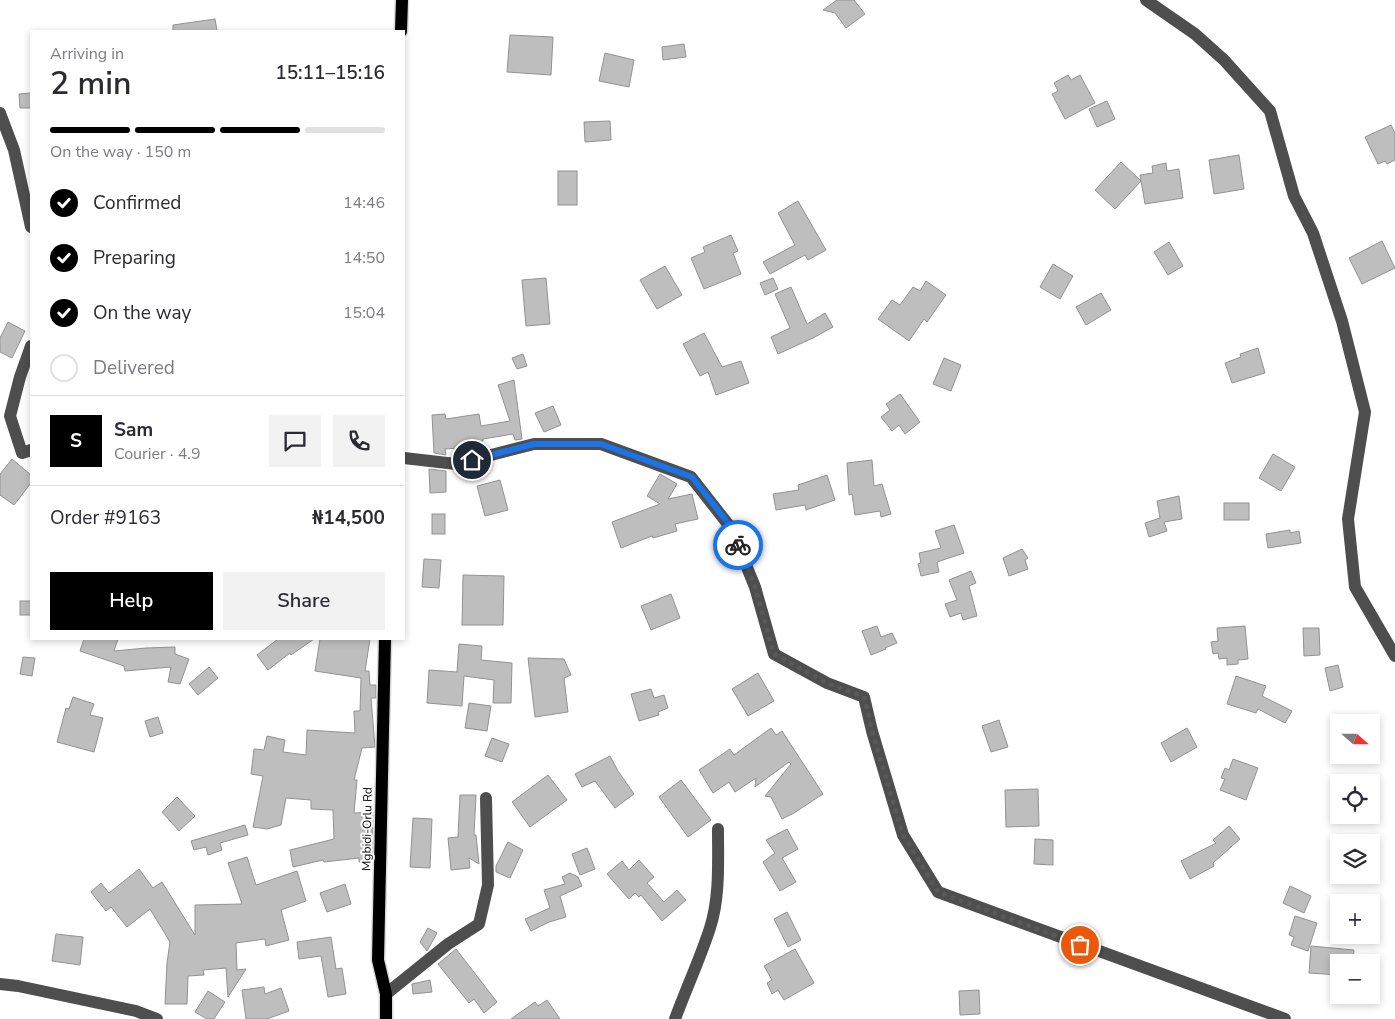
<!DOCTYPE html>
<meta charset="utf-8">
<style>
:root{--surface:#fff;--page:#f2f2f3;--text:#2b2b33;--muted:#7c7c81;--line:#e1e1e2;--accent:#000}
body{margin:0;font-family:"Nunito Sans",sans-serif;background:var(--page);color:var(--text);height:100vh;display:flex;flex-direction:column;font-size:19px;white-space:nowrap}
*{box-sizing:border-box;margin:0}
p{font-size:16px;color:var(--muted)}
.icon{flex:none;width:28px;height:28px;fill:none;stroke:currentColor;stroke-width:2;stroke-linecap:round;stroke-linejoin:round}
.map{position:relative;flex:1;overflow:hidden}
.sheet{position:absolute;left:30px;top:30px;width:375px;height:610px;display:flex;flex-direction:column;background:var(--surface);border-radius:0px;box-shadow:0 2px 8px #0003}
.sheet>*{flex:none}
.needle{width:32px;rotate:111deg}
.buttons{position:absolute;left:1330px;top:714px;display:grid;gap:10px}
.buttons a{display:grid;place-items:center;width:50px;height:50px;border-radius:0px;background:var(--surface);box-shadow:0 2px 8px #0003;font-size:25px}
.pin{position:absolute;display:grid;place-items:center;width:42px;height:42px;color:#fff;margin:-21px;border:2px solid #fff;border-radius:50%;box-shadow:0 1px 5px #0007}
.courier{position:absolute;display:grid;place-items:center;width:50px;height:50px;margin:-25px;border:4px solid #1a73e8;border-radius:50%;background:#fff;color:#222;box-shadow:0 1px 6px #0007}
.summary em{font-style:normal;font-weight:600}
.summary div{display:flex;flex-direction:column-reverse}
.summary{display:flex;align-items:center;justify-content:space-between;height:85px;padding:0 20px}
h1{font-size:32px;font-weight:600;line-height:38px}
.bar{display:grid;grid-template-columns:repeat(4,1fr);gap:8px 5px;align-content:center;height:60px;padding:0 20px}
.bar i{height:6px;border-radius:4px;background:var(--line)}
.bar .active{background:var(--accent)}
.bar p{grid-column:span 4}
.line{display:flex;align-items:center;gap:12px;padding:0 20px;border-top:1px solid var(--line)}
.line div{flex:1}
.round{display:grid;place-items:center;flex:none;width:52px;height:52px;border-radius:0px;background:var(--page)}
ol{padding:0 20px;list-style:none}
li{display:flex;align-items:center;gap:15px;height:55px}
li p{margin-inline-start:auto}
li .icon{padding:5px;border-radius:50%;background:var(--accent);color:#fff;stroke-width:4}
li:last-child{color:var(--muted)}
li i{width:28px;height:28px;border:2px solid var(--line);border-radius:50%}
.button{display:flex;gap:10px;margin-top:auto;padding:10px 20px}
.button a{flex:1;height:58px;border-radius:0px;background:var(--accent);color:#fff;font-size:20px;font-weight:600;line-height:58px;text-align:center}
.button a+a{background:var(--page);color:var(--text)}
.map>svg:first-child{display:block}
.building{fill:#bebebe;stroke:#929292}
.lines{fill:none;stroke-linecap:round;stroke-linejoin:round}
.major-casing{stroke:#dbdbdb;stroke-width:15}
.minor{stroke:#4e4e4e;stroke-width:12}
.major{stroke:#000;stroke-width:12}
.done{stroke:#595959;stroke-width:5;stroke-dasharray:0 9}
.route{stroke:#1a73e8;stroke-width:6}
.labels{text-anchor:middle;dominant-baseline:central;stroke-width:4;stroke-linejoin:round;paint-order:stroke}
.street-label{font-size:12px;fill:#000;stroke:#fff}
</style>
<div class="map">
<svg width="1395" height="1019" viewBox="0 0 1395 1019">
<rect width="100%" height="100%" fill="#fff"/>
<g class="building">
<path d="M837,0h17l11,14 -19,14 -11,-15 -12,-3z"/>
<path d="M215,19l2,12h-44v-6z"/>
<path d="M510,35l43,2 -2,38 -44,-3z"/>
<path d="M684,44l2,13 -23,3 -1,-13z"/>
<path d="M605,53l29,7 -5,27 -30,-6z"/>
<path d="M1068,75l3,5 9,-5 15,28 -30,16 -13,-25 6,-3 -4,-8z"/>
<path d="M31,93v15h-11l-1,-14z"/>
<path d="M1107,101l8,18 -18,8 -8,-18z"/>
<path d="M610,121l1,19 -26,2 -1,-20z"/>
<path d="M1391,125l4,8v27l-8,4 -2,-3 -7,3 -13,-27z"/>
<path d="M1239,155l5,34 -30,5 -5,-34z"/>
<path d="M1121,162l20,19 -26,28 -20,-19z"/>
<path d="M1166,163l1,8 12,-2 4,29 -38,6 -5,-29 13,-2 -1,-7z"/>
<rect x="558" y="171" width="19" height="34"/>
<path d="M798,201l28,49 -18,10 -3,-5 -35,19 -7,-12 32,-17 -17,-32z"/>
<path d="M731,235l7,16 -5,2 8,21 -37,15 -13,-31 14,-6 -2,-5z"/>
<path d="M1382,241l13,27 -33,16 -13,-26z"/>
<path d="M1169,242l14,24 -15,9 -14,-23z"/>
<path d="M1053,264l20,12 -13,23 -20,-12z"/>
<path d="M665,266l17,29 -25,14 -17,-29z"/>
<path d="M546,278l4,46 -24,2 -4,-46z"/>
<path d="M773,278l5,11 -13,6 -5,-12z"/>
<path d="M926,281l20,14 -19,27 -3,-3 -15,22 -31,-22 14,-19 8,5 13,-18 7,4z"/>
<path d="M791,287l16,37 18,-11 8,14 -20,11 -35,16 -7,-17 19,-9 -15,-34z"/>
<path d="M1101,293l10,17 -25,15 -10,-18z"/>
<path d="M8,322l17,9 -13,27 -12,-6v-14z"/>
<path d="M704,333l18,34 19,-6 8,22 -33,12 -8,-23 -8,4 -17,-32z"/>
<path d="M1258,348l7,25 -33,10 -7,-20 16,-6 -1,-3z"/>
<path d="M523,354l4,12 -10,3 -5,-11z"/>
<path d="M944,358l17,7 -10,26 -18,-7z"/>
<path d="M514,380l8,59 -7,1 -2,-6 -30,5v2l-23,3v4l-15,1 1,6 -12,-2 -2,-38 13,-1 1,5 33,-5 2,12 29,-5 -12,-36z"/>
<path d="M900,394l20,28 -15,12 -6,-9 -7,6 -11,-14 9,-7 -4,-6z"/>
<path d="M553,406l8,19 -17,7 -9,-19z"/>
<path d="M1273,454l22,13 -14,24 -22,-13z"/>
<path d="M12,459l19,16v8l-17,22 -14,-10v-21z"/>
<path d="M872,460l2,26 8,-2 9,30 -10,3 -1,-6 -25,4 -3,-21 -3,1 -2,-32z"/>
<path d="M429,469l17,2v21l-16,1z"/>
<path d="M660,474l17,10 -9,15 24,-5 6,25 -23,5 2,7 -24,7 -1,-2 -31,12 -9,-26 48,-18 -13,-8z"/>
<path d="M827,475l8,25 -29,10 -1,-5 -29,5 -3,-16 26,-4 -1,-5z"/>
<path d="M500,480l8,30 -23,6 -8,-30z"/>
<path d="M1179,496l3,23 -18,3 3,9 -18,6 -4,-14 15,-5 -3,-17z"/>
<rect x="1224" y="503" width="25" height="17"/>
<rect x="432" y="514" width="13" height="20"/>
<path d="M954,525l10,28 -27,9 2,10 -18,4 -3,-12 3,-1 -2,-10 22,-5 -6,-17z"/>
<path d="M1290,530v3l9,-2 2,12 -33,5 -2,-14z"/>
<path d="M1022,549l6,9 -3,2 3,9 -19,7 -6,-18z"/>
<path d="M424,559l17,1 -2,28 -17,-1z"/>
<path d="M971,571l5,12 -7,3 8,30 -14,4 -2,-7 -11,4 -5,-13 12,-4 -8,-20z"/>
<path d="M463,575l41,1 -1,49h-41z"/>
<path d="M671,594l9,24 -29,12 -10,-24z"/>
<rect x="20" y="601" width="11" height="14"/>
<path d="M877,626l4,11 11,-4 5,10 -12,5 1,1 -15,6 -9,-24z"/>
<path d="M1245,626l3,33 -10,1v4l-11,1v-7l-8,1 -1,-6 -5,1 -2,-12 7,-1 -1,-13z"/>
<path d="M1303,628h16l1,27 -16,1z"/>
<path d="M84,639h34l-4,12 32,-3 29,-1v7l14,5 -9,25 -12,-2 3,-15 -46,4 -1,-5 -44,-15z"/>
<path d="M278,639h36l-23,16 -1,-2 -22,17 -11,-15z"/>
<path d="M320,639h50l-5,32h4l1,14h6v13h-5l4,49 -13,1 -8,32h3l-3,33 19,-1 -1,49 -13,1v-4l-35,4 -1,-2 -30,7 -3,-17 44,-11 -1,-29 -22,-1v-9l-25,-2 -5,27 -14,4 -14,-2 10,-51 -12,-2 3,-25 10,1 3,-14 18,4 -2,12 23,3 1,-25 48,3 -1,-22h6l1,-33 -46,-7z"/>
<path d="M459,644l23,2 -1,14 31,3 -1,40h-18l1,-23 -30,-4 -2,30 -35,-3 2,-33 28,2z"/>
<path d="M23,657l12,1 -3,18 -12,-2z"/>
<path d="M528,658l36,1 7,16 -7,3 4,34 -33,5z"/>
<path d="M1338,665l5,22 -13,4 -5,-23z"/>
<path d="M209,667l9,11 -20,17 -9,-11z"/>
<path d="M758,673l16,28 -26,15 -16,-27z"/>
<path d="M1236,676l30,10 -4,10 30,15 -7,12 -27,-14 -2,4 -29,-9z"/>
<path d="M651,689l3,9 10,-3 4,13 -10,4 1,3 -20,6 -8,-27z"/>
<path d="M73,697l21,7 -4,11 13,3 -9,34 -37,-10 9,-34 3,1z"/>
<path d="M469,703l22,3 -4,25 -22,-3z"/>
<path d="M158,717l5,16 -13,4 -5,-16z"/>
<path d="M999,720l9,27 -17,5 -9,-26z"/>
<path d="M771,728l5,7 6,-4 41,63 -29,19 -12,6 -11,-22 -6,-1 26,-32 -2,-2 -34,25 1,-9 -21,14 -6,-10 -16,11 -14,-23 31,-21 4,6z"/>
<path d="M1187,728l10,19 -26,15 -10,-19z"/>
<path d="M492,738l17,6 -7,18 -17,-6z"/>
<path d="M610,756l8,15 16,23 -19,14 -20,-27 -13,6 -7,-13z"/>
<path d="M1233,759l25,9 -12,32 -26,-10 5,-11 -4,-1 4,-10 4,2z"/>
<path d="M548,775l19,25 -37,27 -18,-25z"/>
<path d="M681,780l30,40 -23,17 -29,-40z"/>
<path d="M1038,789l1,37 -33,1 -1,-37z"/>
<path d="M460,795h16l-2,40h2l3,29 -10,-6 1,10 -19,2 -3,-32 10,-1z"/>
<path d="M177,797l18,19 -16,15 -17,-19z"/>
<path d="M413,818l19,1 -2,49 -20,-1z"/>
<path d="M245,825l3,10 -28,8 2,7 -14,5 -2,-8 -12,3 -3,-9z"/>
<path d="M1229,826l11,13 -27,24 1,3 -24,13 -9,-18 35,-18 -3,-3z"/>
<path d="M787,829l11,20 -16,9 14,24 -16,9 -17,-29 12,-9 -9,-13z"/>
<path d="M1035,839l18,1v25l-19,-1z"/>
<path d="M508,842l15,8 -13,28 -14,-6v-6z"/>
<path d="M587,848l8,21 -15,6 -8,-21z"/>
<path d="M247,857l9,28 41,-14 9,30 -25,9 8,30 -23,6 -1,-7 -29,4 1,27 9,-1 -18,28 -2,-29 -23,2 1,5 -16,1 -1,28h-22l2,-41 3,-21 -20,-33 -23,18 -16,-20 -5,4 -15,-19 10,-9 8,10 30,-24 14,19 9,-6 33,53v-30l47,-1 -14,-41z"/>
<path d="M639,860l15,17 -7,6 17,19 13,-12 9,10 -24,21 -21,-26 -2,2 -4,-4 -6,6 -22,-25 15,-13 7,9z"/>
<path d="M570,873l8,4 4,9 -22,10 6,21 -17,5 -18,9 -6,-12 25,-11 -6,-18 21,-6 -3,-7z"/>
<path d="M345,884l6,20 -24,8 -7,-19z"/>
<path d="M1290,886l21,10 -7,17 -21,-10z"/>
<path d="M787,912l14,28 -13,7 -14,-28z"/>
<path d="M1295,916l22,7 -9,28 -17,-6 3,-8 -5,-2z"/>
<path d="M428,928l9,5 -10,18 -7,-9z"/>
<path d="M56,934l27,3 -3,28 -28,-4z"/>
<path d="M331,937l5,32 6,-1 4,26 -18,3 -7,-41 -22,3 -2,-17z"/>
<path d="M1311,946l43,4 -1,12h-14v13l-30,-2z"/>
<path d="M456,949l41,53 -13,11 -10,-14 -5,4 -31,-39z"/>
<path d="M795,949l19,34 -30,17 -6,-10 -6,4 -5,-11 5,-3 -8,-14z"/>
<path d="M430,980l2,12 -19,2 -1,-10z"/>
<path d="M264,987l1,7 16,-6 8,23 -22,8h-21l-4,-29z"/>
<path d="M979,990l1,24 -20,1 -1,-24z"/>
<path d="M208,991l17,11 -11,17h-7l-12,-7z"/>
<path d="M547,1000l13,19h-49l24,-17 3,4z"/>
</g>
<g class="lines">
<defs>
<g id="major">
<path d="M401,31l1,-31"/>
<path d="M385,639l-7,321 8,34v25"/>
</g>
</defs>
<use href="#major" class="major-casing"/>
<g class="minor">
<path d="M1146,0l49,34 29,26 46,51 24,85 19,37 29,88 23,91 -17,107 7,68 40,69"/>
<path d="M0,113l14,37 17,77"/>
<path d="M31,346l-11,31 -10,39 12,37 9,-3"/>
<path d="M404,458l52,6 78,-20h67l90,33 40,51 24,59 19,67 53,29 37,14 8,34 31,104 35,57 347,127"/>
<path d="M0,984l18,2 118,25 21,8"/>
<path d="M386,994l62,-50 31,-20 9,-39 -2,-87"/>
<path d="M675,1019c11,-30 25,-60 35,-91 10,-31 8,-66 8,-99"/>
</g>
<use href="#major" class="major"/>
</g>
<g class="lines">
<path class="done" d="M738,545l17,42 19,67 53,29 37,14 8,34 31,104 35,57 142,53"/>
<path class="route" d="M472,460l62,-16h67l91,33 40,51 6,17"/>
</g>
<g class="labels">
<g class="street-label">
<text transform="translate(367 829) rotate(-89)">Mgbidi-Orlu Rd</text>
</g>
</g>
</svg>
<div class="buttons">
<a><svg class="needle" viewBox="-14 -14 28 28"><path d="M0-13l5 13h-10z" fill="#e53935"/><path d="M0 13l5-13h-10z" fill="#7c7c81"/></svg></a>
<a><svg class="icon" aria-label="locate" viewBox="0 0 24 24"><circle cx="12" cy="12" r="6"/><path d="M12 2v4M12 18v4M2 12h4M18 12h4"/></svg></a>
<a><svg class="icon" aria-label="layers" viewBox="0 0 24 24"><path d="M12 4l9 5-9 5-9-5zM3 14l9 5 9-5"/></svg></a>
<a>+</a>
<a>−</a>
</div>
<div class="pin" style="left:1080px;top:945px;background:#ea580c"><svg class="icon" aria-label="bag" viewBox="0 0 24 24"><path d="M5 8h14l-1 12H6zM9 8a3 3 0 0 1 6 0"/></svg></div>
<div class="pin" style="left:472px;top:460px;background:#1f2937"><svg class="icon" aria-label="home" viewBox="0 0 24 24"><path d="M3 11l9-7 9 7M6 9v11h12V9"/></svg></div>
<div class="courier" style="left:738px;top:545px"><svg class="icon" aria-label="bike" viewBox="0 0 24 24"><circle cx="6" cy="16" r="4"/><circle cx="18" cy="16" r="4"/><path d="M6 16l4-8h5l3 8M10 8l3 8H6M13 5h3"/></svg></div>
<section class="sheet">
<div class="summary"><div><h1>2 min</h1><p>Arriving in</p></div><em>15:11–15:16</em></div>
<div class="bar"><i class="active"></i><i class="active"></i><i class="active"></i><i></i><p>On the way · 150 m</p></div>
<ol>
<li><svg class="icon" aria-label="check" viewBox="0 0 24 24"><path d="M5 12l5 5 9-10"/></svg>Confirmed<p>14:46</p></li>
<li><svg class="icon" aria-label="check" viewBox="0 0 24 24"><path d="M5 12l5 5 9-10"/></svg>Preparing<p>14:50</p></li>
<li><svg class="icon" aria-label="check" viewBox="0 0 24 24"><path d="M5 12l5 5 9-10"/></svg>On the way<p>15:04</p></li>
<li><i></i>Delivered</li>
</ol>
<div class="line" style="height:90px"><b class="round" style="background:var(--accent);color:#fff">S</b><div><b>Sam</b><p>Courier · 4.9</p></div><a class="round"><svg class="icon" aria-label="chat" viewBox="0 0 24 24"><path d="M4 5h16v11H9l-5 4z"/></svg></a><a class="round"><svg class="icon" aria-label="phone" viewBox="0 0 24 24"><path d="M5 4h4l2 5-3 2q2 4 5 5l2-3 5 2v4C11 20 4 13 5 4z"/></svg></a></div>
<div class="line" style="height:65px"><div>Order #9163</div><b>₦14,500</b></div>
<div class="button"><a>Help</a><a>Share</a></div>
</section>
</div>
